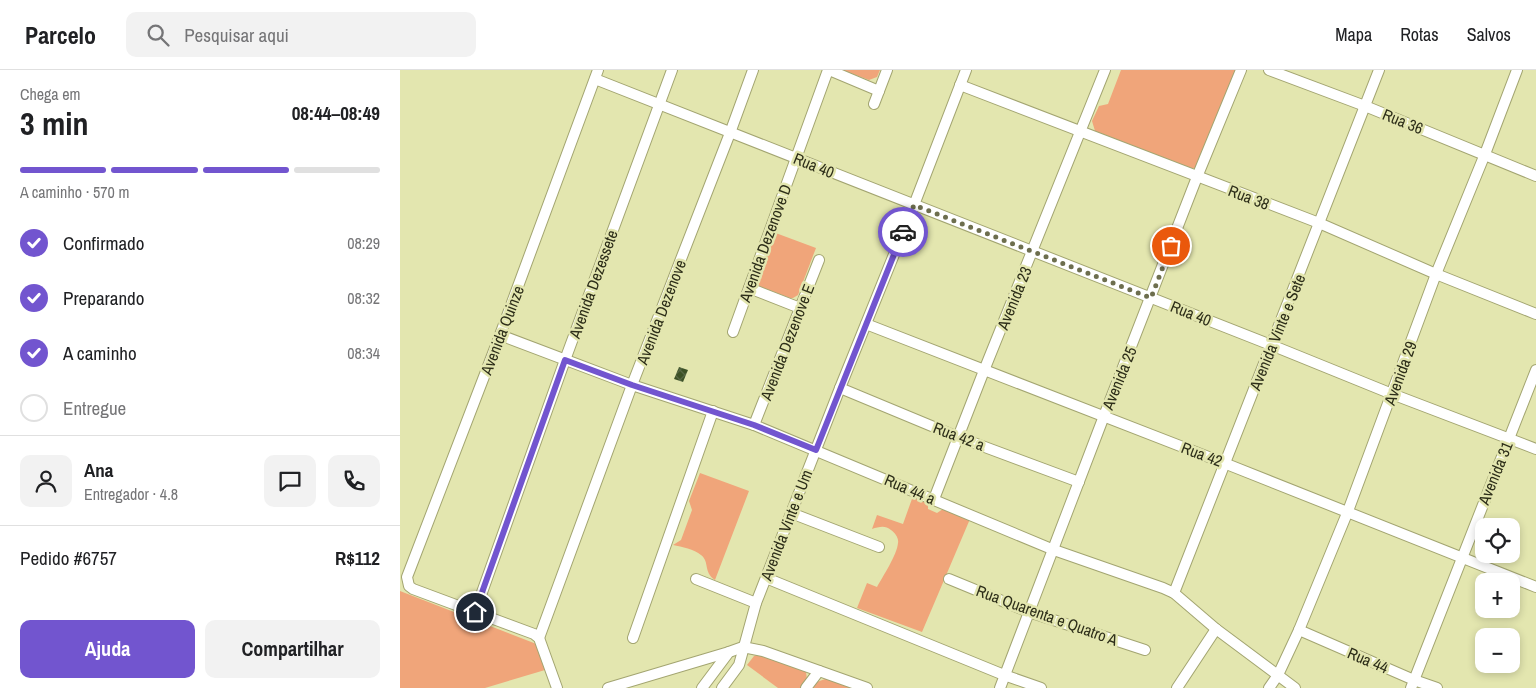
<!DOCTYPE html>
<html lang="pt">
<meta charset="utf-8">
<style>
:root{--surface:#fff;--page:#f2f2f2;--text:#202124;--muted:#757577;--line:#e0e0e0;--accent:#7255cf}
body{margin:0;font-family:"Archivo Narrow",sans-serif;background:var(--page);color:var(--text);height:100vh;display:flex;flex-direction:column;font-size:19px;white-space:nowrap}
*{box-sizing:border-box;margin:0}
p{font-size:16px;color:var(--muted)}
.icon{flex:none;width:28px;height:28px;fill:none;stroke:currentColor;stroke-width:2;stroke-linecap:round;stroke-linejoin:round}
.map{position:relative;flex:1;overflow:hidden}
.details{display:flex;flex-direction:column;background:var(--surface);width:400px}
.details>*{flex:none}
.fabs{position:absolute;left:1075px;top:448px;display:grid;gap:10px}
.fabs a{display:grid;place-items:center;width:45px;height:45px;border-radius:10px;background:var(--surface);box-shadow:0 2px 8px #0003;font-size:25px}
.pin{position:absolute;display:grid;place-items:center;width:42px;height:42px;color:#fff;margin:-21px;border:2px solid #fff;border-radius:50%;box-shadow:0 1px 5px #0007}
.courier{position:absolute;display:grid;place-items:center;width:50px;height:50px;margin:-25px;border:4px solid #7255cf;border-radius:50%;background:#fff;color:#222;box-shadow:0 1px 6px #0007}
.summary em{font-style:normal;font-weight:700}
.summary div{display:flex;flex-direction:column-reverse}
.summary{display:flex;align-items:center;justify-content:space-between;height:85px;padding:0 20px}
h1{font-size:32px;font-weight:700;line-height:38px}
.bar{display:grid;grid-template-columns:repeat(4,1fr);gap:8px 5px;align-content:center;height:60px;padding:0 20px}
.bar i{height:6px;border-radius:4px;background:var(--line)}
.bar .active{background:var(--accent)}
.bar p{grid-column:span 4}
.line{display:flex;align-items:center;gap:12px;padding:0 20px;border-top:1px solid var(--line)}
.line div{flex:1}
.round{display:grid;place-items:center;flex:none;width:52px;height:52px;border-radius:10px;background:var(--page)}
ol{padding:0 20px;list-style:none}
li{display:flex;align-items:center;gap:15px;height:55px}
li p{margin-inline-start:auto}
li .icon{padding:5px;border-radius:50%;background:var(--accent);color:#fff;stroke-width:4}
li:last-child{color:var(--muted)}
li i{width:28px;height:28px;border:2px solid var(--line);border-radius:50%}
.button{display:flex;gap:10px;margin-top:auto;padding:10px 20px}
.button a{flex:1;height:58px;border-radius:10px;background:var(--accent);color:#fff;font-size:20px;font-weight:700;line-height:58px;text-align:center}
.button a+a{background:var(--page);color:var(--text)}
header{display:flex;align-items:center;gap:30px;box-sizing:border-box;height:70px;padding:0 25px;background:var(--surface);border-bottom:1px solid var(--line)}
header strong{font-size:24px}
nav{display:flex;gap:28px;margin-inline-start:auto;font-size:18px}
.search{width:350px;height:45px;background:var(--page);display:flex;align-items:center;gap:12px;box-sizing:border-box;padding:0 18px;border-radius:10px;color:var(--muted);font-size:19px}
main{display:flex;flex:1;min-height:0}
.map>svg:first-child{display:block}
.green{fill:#f0a57a}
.building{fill:url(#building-cross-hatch)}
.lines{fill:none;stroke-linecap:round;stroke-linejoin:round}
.minor-casing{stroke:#a3a571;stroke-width:12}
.minor{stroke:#fff;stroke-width:10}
.done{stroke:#6d6e4e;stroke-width:5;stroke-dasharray:0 9}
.route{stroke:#7255cf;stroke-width:6}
.labels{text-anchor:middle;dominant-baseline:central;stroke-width:5;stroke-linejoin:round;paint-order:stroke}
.street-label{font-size:16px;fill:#2d2e19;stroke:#e3e6af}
</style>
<header>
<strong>Parcelo</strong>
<div class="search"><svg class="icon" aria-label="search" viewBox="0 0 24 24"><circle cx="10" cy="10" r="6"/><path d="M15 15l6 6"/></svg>Pesquisar aqui</div>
<nav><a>Mapa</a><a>Rotas</a><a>Salvos</a></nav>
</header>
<main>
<section class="details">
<div class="summary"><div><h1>3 min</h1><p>Chega em</p></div><em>08:44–08:49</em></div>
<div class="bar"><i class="active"></i><i class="active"></i><i class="active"></i><i></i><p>A caminho · 570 m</p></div>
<ol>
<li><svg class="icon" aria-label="check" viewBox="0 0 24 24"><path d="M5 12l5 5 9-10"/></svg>Confirmado<p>08:29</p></li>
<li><svg class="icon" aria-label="check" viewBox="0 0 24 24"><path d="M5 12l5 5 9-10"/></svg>Preparando<p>08:32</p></li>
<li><svg class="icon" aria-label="check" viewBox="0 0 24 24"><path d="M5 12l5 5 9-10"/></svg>A caminho<p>08:34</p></li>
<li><i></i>Entregue</li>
</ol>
<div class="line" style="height:90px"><a class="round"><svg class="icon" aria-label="person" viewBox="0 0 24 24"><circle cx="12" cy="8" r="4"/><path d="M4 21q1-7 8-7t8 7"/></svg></a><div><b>Ana</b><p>Entregador · 4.8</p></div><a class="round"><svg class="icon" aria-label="chat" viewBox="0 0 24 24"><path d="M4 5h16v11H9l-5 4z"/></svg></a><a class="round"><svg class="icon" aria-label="phone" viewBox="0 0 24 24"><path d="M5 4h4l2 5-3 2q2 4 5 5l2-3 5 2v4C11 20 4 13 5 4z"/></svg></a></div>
<div class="line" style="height:65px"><div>Pedido #6757</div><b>R$112</b></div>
<div class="button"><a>Ajuda</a><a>Compartilhar</a></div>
</section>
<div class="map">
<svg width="1136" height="618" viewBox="0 0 1136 618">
<defs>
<pattern id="building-cross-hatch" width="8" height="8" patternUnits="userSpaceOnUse" patternTransform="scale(1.25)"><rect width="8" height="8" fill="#3c5126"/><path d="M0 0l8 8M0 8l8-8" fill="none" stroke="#566744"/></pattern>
</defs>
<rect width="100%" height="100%" fill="#e3e6af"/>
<g class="green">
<path d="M442,0h38l-3,7 -8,3z"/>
<path d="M721,0h116l-41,98h-5l-96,-37 -3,-10 7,-15 9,-2z"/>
<path d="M373,162l43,16 -18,47 -5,3h-3l-31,-12 -2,-7z"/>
<path d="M300,403l49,18 -34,89c-12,-8 -5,-18 -14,-25 -7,-6 -19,-8 -28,-10l8,-5 11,-30 -3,-9z"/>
<path d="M513,426c8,3 16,4 15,13l9,4 6,-4 27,10 -48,113 -65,-24 10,-25 10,4c6,-11 20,-32 21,-44 1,-5 -3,-10 -7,-13 -6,-5 -12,-3 -19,-1l5,-14 26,9z"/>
<path d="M0,521l139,54 6,25 -60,18h-85z"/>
<path d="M361,584l45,18 1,8 -5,8h-24l-31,-23 7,-9z"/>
<path d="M425,609h4l24,9h-41l5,-6z"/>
</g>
<path class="building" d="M279,297l9,3 -5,12 -9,-3z"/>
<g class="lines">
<defs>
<g id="minor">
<path d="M429,0l50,21"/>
<path d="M869,0l96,36 171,70"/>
<path d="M195,9l676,266 121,49 144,55"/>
<path d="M560,15l359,138 117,51 100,40"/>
<path d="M474,34l13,-34"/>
<path d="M349,218l51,20"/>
<path d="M466,254l358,139 312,124"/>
<path d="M333,262l95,-262"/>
<path d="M100,265l132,50 122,40 300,125 109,38 11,5 42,36 79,59"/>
<path d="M440,318l118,49 121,45"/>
<path d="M354,355l65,-165"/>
<path d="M534,429l51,-131 120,-298"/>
<path d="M391,443l88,34"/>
<path d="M366,508l238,97 37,13"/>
<path d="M296,509l60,24"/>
<path d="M549,509l80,33 116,38"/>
<path d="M774,523l205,-523"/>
<path d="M75,542l90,-252 107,-290"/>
<path d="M899,560l115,50 23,8"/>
<path d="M139,568l93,-253 98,-252 23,-63"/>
<path d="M233,568l80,-227"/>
<path d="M157,618l-18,-50 -5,-4 -121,-45 -4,-3 -2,-9 93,-242 98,-265"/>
<path d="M208,618l121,-36"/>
<path d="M302,618l27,-36 14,-5 20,4 104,37"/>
<path d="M322,618l17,-23 17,-62 84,-215 74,-183 52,-135"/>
<path d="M406,618l13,-17"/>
<path d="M600,618l104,-272 93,-239 44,-107"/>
<path d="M777,618l39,-59"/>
<path d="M869,618l9,-13 21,-45 49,-119 88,-237 49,-120 32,-84"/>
<path d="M1011,618l125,-318"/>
</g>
</defs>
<use href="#minor" class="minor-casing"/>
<use href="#minor" class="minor"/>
</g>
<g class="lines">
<path class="done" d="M503,162l11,-27 237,93 20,-52"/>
<path class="route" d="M75,542l90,-252 67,25 122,40 62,25 87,-218"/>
</g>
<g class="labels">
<g class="street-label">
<text transform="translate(1003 51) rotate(22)">Rua 36</text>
<text transform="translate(414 95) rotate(22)">Rua 40</text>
<text transform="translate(849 127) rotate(21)">Rua 38</text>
<text transform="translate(365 173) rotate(-70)">Avenida Dezenove D</text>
<text transform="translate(193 214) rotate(-70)">Avenida Dezessete</text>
<text transform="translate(614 228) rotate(-68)">Avenida 23</text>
<text transform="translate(261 242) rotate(-69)">Avenida Dezenove</text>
<text transform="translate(791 243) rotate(22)">Rua 40</text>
<text transform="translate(102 260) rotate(-69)">Avenida Quinze</text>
<text transform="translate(877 262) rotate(-68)">Avenida Vinte e Sete</text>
<text transform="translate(387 272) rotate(-69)">Avenida Dezenove E</text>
<text transform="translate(1000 303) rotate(-70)">Avenida 29</text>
<text transform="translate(719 308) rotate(-68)">Avenida 25</text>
<text transform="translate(559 366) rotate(21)">Rua 42 a</text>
<text transform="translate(802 384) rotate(21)">Rua 42</text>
<text transform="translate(1095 403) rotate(-68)">Avenida 31</text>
<text transform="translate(510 419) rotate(23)">Rua 44 a</text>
<text transform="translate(386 455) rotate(-69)">Avenida Vinte e Um</text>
<text transform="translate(647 545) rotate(20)">Rua Quarenta e Quatro A</text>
<text transform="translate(968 590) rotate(23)">Rua 44</text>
</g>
</g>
</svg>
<div class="fabs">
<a><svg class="icon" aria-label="locate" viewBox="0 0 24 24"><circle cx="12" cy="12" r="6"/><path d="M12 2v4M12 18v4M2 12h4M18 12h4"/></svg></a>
<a>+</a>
<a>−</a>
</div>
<div class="pin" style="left:771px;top:176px;background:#ea580c"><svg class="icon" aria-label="bag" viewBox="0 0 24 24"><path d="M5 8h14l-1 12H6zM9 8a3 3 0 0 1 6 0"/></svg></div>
<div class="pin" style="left:75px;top:542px;background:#1f2937"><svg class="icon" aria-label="home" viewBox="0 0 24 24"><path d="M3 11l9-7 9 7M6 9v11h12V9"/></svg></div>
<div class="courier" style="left:503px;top:162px"><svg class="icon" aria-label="car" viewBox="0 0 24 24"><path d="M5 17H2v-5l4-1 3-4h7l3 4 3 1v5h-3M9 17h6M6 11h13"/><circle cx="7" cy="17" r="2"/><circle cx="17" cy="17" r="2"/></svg></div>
</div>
</main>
